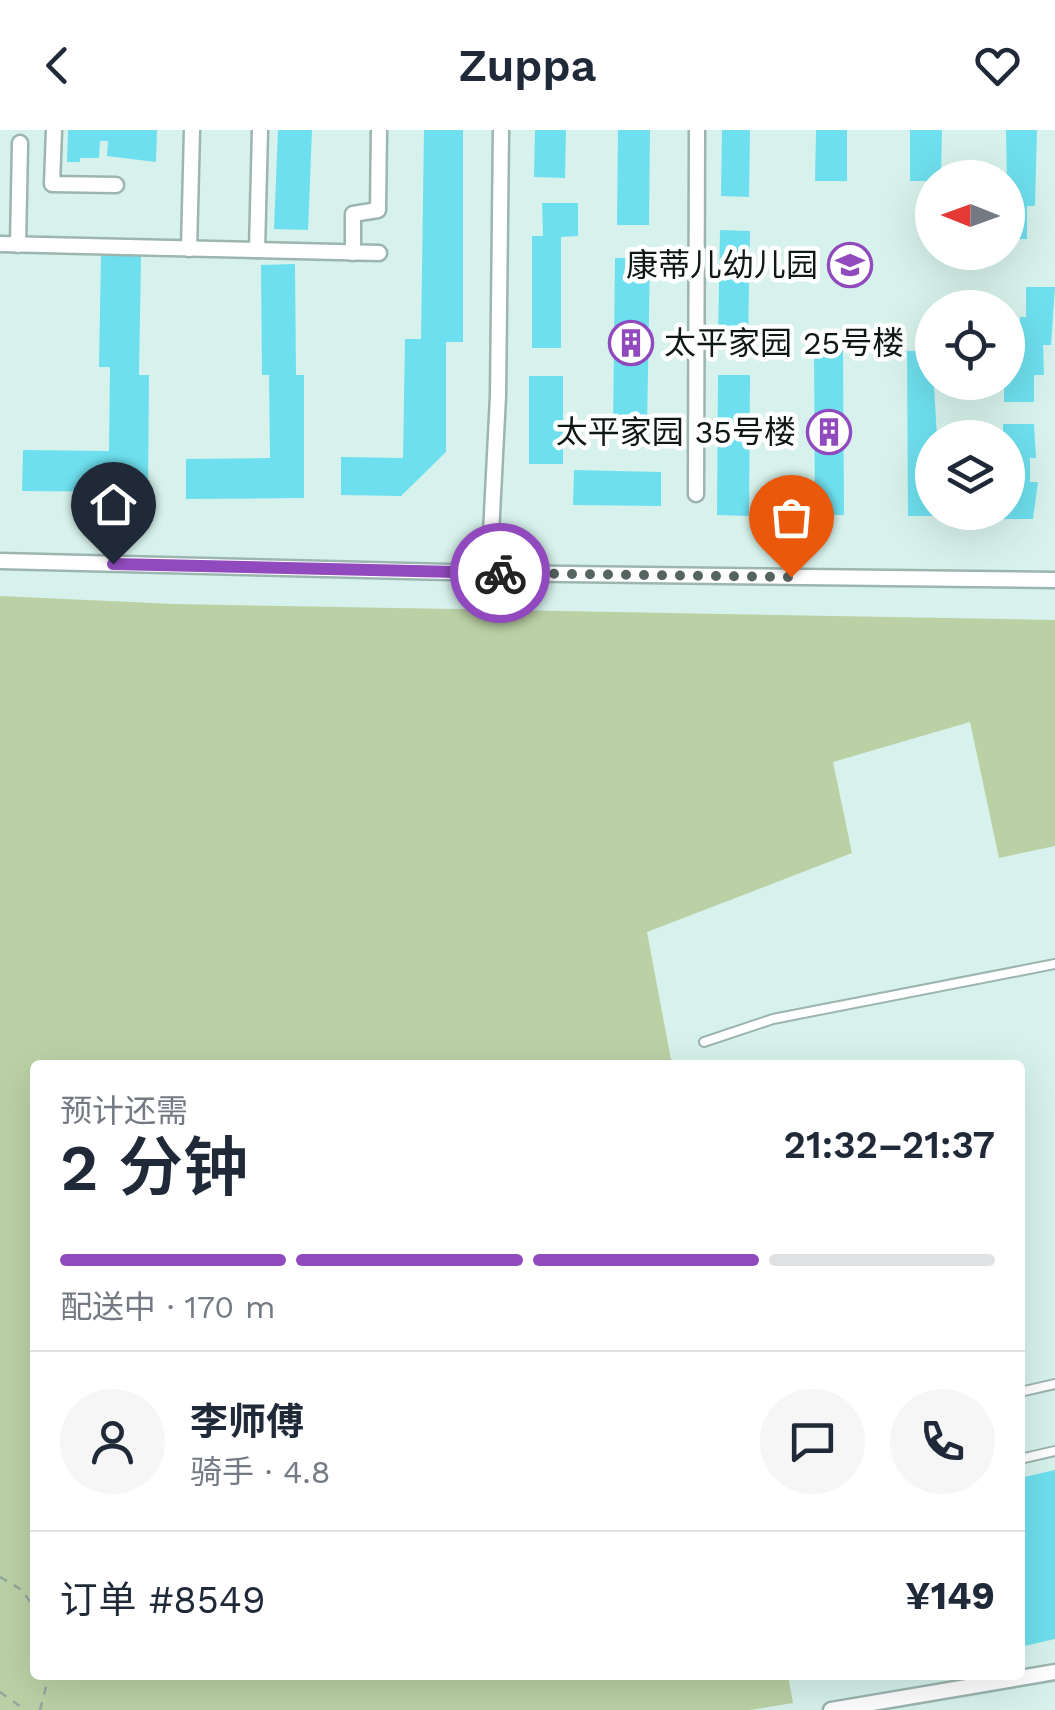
<!DOCTYPE html>
<html lang="zh">
<meta charset="utf-8">
<style>
:root{--surface:#fff;--page:#f6f6f7;--text:#1f2937;--muted:#747a83;--line:#e0e1e3;--accent:#904abd}
body{margin:0;font-family:"Work Sans","Noto Sans SC",sans-serif;background:var(--page);color:var(--text);height:100vh;display:flex;flex-direction:column;font-size:38px;white-space:nowrap}
*{box-sizing:border-box;margin:0}
p{font-size:32px;color:var(--muted)}
.icon{flex:none;width:55px;height:55px;fill:none;stroke:currentColor;stroke-width:2;stroke-linecap:round;stroke-linejoin:round}
.map{position:relative;flex:1;overflow:hidden}
.details{position:absolute;left:30px;top:930px;width:995px;height:620px;display:flex;flex-direction:column;background:var(--surface);border-radius:10px;box-shadow:0 10px 40px #0002}
.details>*{flex:none}
.needle{width:65px;rotate:271deg}
.buttons{position:absolute;left:915px;top:30px;display:grid;gap:20px}
.buttons a{display:grid;place-items:center;width:110px;height:110px;border-radius:50%;background:var(--surface);box-shadow:0 10px 40px #0002;font-size:50px}
.pin{position:absolute;display:grid;place-items:center;width:85px;height:85px;color:#fff;margin:-102px -42px;border-radius:50% 50% 50% 0;rotate:-45deg;box-shadow:0 0 10px #0007}
.pin .icon{rotate:45deg}
.courier{position:absolute;display:grid;place-items:center;width:100px;height:100px;margin:-50px;border:8px solid #904abd;border-radius:50%;background:#fff;color:#222;box-shadow:0 2px 12px #0007}
.headline em{font-style:normal;font-weight:600}
.headline div{display:flex;flex-direction:column-reverse}
.headline{display:flex;align-items:center;justify-content:space-between;height:170px;padding:0 30px}
h1{font-size:65px;font-weight:600;line-height:75px}
.bar{display:grid;grid-template-columns:repeat(4,1fr);gap:15px 10px;align-content:center;height:120px;padding:0 30px}
.bar i{height:12px;border-radius:8px;background:var(--line)}
.bar .active{background:var(--accent)}
.bar p{grid-column:span 4}
.line{display:flex;align-items:center;gap:25px;padding:0 30px;border-top:2px solid var(--line)}
.line div{flex:1}
.round{display:grid;place-items:center;flex:none;width:105px;height:105px;border-radius:52px;background:var(--page)}
header{display:flex;justify-content:space-between;align-items:center;height:130px;padding:0 30px;background:var(--surface);font-size:45px;font-weight:600}
.map>svg:first-child{display:block}
.green{fill:#bbd1a5}
.building{fill:#6edfee}
.lines{fill:none;stroke-linecap:round;stroke-linejoin:round}
.lane-casing{stroke:#9cb5b0;stroke-width:12}
.street-casing{stroke:#9cb5b0;stroke-width:19}
.path{stroke:#93a7a3;stroke-width:2.5;stroke-dasharray:8 8;stroke-linecap:butt}
.lane{stroke:#fff;stroke-width:8}
.street{stroke:#fff;stroke-width:14}
.done{stroke:#556461;stroke-width:10;stroke-dasharray:0 18}
.route{stroke:#904abd;stroke-width:12}
.labels{text-anchor:middle;dominant-baseline:central;stroke-width:9;stroke-linejoin:round;paint-order:stroke}
.poi-label{font-size:32px;fill:#0f1816;stroke:#fff;text-anchor:end}
</style>
<header><svg class="icon" aria-label="back" viewBox="0 0 24 24"><path d="M15 5l-7 7 7 7"/></svg>Zuppa<svg class="icon" aria-label="heart" viewBox="0 0 24 24"><path d="M12 20l-8-8c-3-5 5-10 8-4 3-6 11-1 8 4z"/></svg></header>
<div class="map">
<svg width="1055" height="1580" viewBox="0 0 1055 1580">
<rect width="100%" height="100%" fill="#d7f2ec"/>
<path class="green" d="M0,466l174,8 881,16v226l-56,12 -29,-136 -137,40 19,91 -205,79 25,133h-637v610h753l5,28 -43,7h-750z"/>
<g class="building">
<path d="M68,0h89l-1,32 -49,-6 1,-15h-8l-1,17h-19v4h-13z"/>
<path d="M278,0h34l-4,100 -34,-1z"/>
<path d="M424,0h39v212h-17v110l-45,44 -60,-1v-38l62,1 2,-119h16z"/>
<path d="M535,0h31l-1,48 -31,-1z"/>
<path d="M618,0h32l-1,95h-32z"/>
<path d="M722,0h28l-1,67 -28,-1z"/>
<path d="M816,0h31v51h-32z"/>
<path d="M910,0h32l-1,48h-9v3h-22z"/>
<path d="M1006,0h31l-2,76h-8v33h-19z"/>
<path d="M542,73h36v33l-17,1v111h-29v-112h11z"/>
<path d="M720,100l30,1 -2,111 -30,-1z"/>
<path d="M101,126h40l-2,119h10l-1,117 -126,-1 1,-41 86,1 1,-84h-11z"/>
<path d="M615,128h35l-3,171 -34,-1z"/>
<path d="M295,134l1,111h8v123l-118,1v-40l84,-1 -1,-83h-7l-1,-110z"/>
<path d="M1026,157h29l-4,58h-8l1,30h-10v27h-30v-20h4v-9h3l-1,-28h10v-28h6z"/>
<path d="M814,219h29l1,166h-29z"/>
<path d="M932,220l5,88h-5v74h5v4h-29l-1,-165z"/>
<path d="M718,245h32l-1,141 -32,-1z"/>
<rect x="529" y="246" width="34" height="88"/>
<path d="M1003,294h31l2,34h-6v24h8l-5,37h-32v-7h7v-74h-5z"/>
<path d="M574,340l87,2v34l-88,-1z"/>
<path d="M1055,1340v169l-35,8v-169z"/>
</g>
<g class="lines">
<defs>
<g id="lane">
<path d="M704,912l69,-23 282,-55"/>
<path d="M1020,1262l35,-8"/>
<path d="M1020,1329l35,-8"/>
</g>
<g id="street">
<path d="M54,0l-2,54 64,1"/>
<path d="M0,114l379,9"/>
<path d="M18,115l2,-102"/>
<path d="M189,119l3,-119"/>
<path d="M257,120l3,-120"/>
<path d="M353,123v-39l25,-4 1,-80"/>
<path d="M696,364l1,-364"/>
<path d="M0,431l489,12 566,7"/>
<path d="M489,443l9,-177 3,-266"/>
<path d="M831,1580l224,-38"/>
</g>
</defs>
<use href="#lane" class="lane-casing"/>
<use href="#street" class="street-casing"/>
<g class="path">
<path d="M0,1447l22,13 13,19"/>
<path d="M0,1562l25,18"/>
<path d="M40,1580l9,-35"/>
</g>
<use href="#lane" class="lane"/>
<use href="#street" class="street"/>
</g>
<g class="lines">
<path class="done" d="M500,443l291,4"/>
<path class="route" d="M113,434l387,9"/>
</g>
<defs>
<symbol id="school-ring" viewBox="-11 -11 22 22"><circle r="9.5" fill="#fff" stroke="#904abd" stroke-width="1.5"/><path d="M0-5L7-2L0 1L-7-2ZM-4 1L0 2.5L4 1V4Q0 6-4 4Z" fill="#904abd"/></symbol>
<symbol id="building-ring" viewBox="-11 -11 22 22"><circle r="9.5" fill="#fff" stroke="#904abd" stroke-width="1.5"/><path d="M-4-6H4V6H1V3H-1V6H-4ZM-2.5-4.3h1.7v1.8h-1.7ZM.8-4.3h1.7v1.8H.8ZM-2.5-1h1.7V.8h-1.7ZM.8-1h1.7V.8H.8Z" fill="#904abd"/></symbol>
</defs>
<g fill-rule="evenodd">
<use href="#school-ring" x="825" y="110" width="50" height="50"/>
<use href="#building-ring" x="606" y="188" width="50" height="50"/>
<use href="#building-ring" x="804" y="277" width="50" height="50"/>
</g>
<g class="labels">
<g class="poi-label">
<text x="818" y="135">康蒂儿幼儿园</text>
<text x="664" y="213" text-anchor="start">太平家园 25号楼</text>
<text x="796" y="302">太平家园 35号楼</text>
</g>
</g>
</svg>
<div class="buttons">
<a><svg class="needle" viewBox="-14 -14 28 28"><path d="M0-13l5 13h-10z" fill="#e53935"/><path d="M0 13l5-13h-10z" fill="#747a83"/></svg></a>
<a><svg class="icon" aria-label="locate" viewBox="0 0 24 24"><circle cx="12" cy="12" r="6"/><path d="M12 2v4M12 18v4M2 12h4M18 12h4"/></svg></a>
<a><svg class="icon" aria-label="layers" viewBox="0 0 24 24"><path d="M12 4l9 5-9 5-9-5zM3 14l9 5 9-5"/></svg></a>
</div>
<div class="pin" style="left:791px;top:447px;background:#ea580c"><svg class="icon" aria-label="bag" viewBox="0 0 24 24"><path d="M5 8h14l-1 12H6zM9 8a3 3 0 0 1 6 0"/></svg></div>
<div class="pin" style="left:113px;top:434px;background:#1f2937"><svg class="icon" aria-label="home" viewBox="0 0 24 24"><path d="M3 11l9-7 9 7M6 9v11h12V9"/></svg></div>
<div class="courier" style="left:500px;top:443px"><svg class="icon" aria-label="bike" viewBox="0 0 24 24"><circle cx="6" cy="16" r="4"/><circle cx="18" cy="16" r="4"/><path d="M6 16l4-8h5l3 8M10 8l3 8H6M13 5h3"/></svg></div>
<section class="details">
<div class="headline"><div><h1>2 分钟</h1><p>预计还需</p></div><em>21:32–21:37</em></div>
<div class="bar"><i class="active"></i><i class="active"></i><i class="active"></i><i></i><p>配送中 · 170 m</p></div>
<div class="line" style="height:180px"><a class="round"><svg class="icon" aria-label="person" viewBox="0 0 24 24"><circle cx="12" cy="8" r="4"/><path d="M4 21q1-7 8-7t8 7"/></svg></a><div><b>李师傅</b><p>骑手 · 4.8</p></div><a class="round"><svg class="icon" aria-label="chat" viewBox="0 0 24 24"><path d="M4 5h16v11H9l-5 4z"/></svg></a><a class="round"><svg class="icon" aria-label="phone" viewBox="0 0 24 24"><path d="M5 4h4l2 5-3 2q2 4 5 5l2-3 5 2v4C11 20 4 13 5 4z"/></svg></a></div>
<div class="line" style="height:130px"><div>订单 #8549</div><b>¥149</b></div>
</section>
</div>
